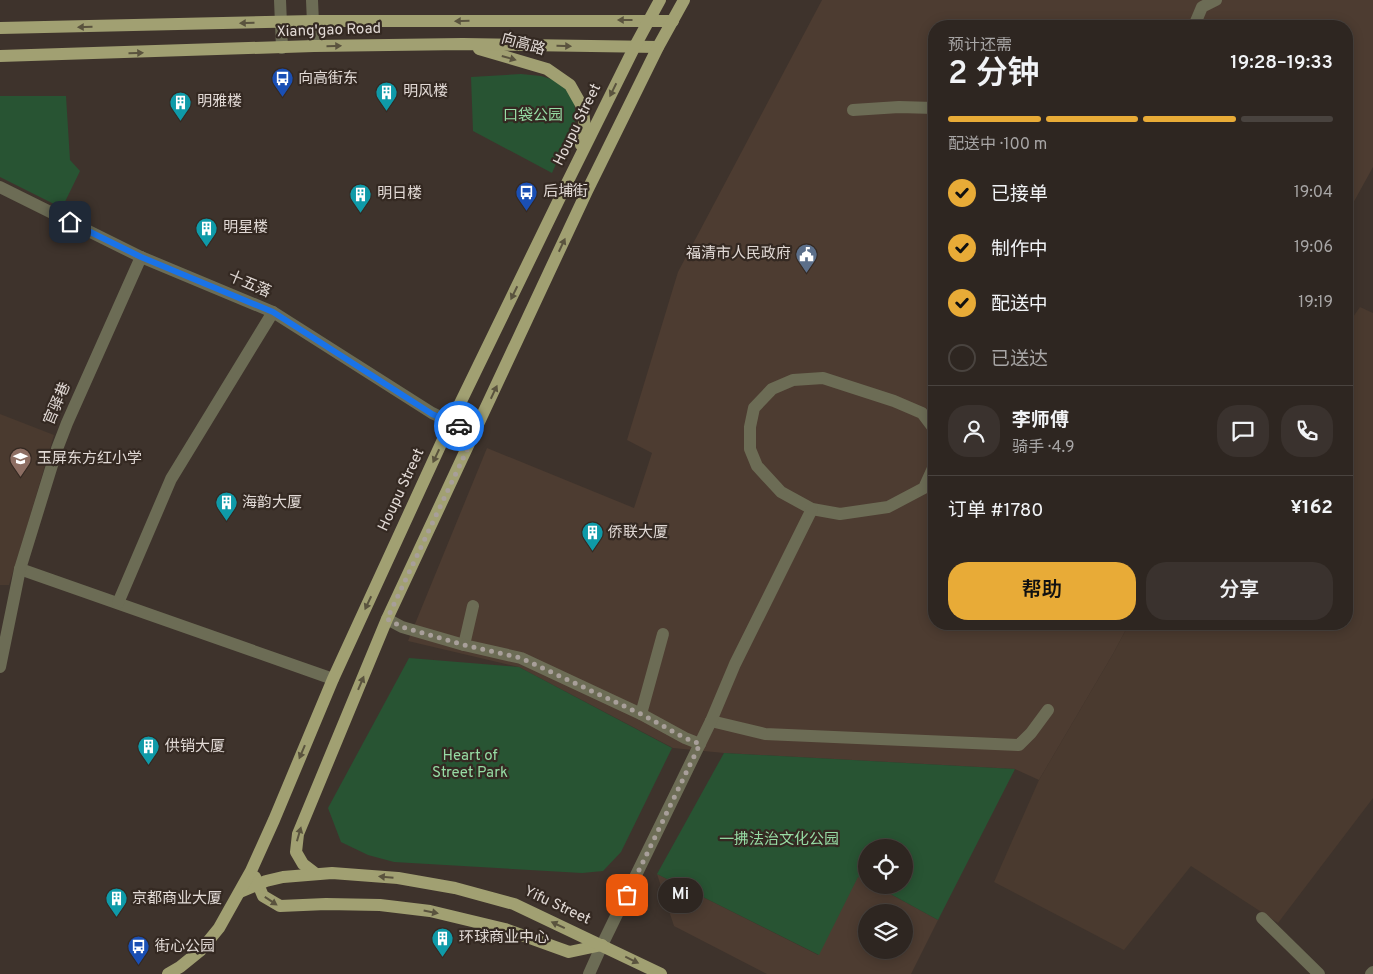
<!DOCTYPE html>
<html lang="zh">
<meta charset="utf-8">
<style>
:root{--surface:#2e2621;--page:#3a322e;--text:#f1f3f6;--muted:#a7a5a5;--line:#49433f;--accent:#e8ab37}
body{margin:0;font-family:Overpass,"Noto Sans SC",sans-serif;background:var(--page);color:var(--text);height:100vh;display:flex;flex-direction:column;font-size:19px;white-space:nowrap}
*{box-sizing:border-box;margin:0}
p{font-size:16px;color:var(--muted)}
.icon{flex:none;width:28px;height:28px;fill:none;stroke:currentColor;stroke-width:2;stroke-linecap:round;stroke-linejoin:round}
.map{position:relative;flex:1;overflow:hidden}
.panel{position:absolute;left:928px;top:20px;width:425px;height:610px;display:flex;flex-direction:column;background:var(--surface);border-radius:20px;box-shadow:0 2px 12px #0003,0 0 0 1px var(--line)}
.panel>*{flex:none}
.tools{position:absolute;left:858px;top:839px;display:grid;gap:10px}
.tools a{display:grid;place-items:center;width:55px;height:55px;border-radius:50%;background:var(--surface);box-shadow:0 2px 12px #0003,0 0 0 1px var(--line);font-size:25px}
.pin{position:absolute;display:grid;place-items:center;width:42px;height:42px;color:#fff;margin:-21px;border-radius:10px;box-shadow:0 2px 8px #0006}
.courier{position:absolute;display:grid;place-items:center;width:50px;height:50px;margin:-25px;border:4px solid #1a73e8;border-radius:50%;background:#fff;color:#222;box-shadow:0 1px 6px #0007}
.bubble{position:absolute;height:35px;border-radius:18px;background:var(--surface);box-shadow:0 2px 12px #0003,0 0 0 1px var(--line);font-size:16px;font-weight:600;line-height:35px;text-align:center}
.head em{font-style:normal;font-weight:600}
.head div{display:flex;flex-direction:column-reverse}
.head{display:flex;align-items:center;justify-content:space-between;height:85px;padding:0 20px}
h1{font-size:32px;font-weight:600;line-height:38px}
.bar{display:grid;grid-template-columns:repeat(4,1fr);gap:8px 5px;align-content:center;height:60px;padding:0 20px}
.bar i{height:6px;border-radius:4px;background:var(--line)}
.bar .selected{background:var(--accent)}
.bar p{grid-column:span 4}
.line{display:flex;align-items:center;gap:12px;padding:0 20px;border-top:1px solid var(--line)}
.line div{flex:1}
.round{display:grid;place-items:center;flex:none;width:52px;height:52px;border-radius:20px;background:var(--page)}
ol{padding:0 20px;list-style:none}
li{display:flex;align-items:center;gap:15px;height:55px}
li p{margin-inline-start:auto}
li .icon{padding:5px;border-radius:50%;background:var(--accent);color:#111;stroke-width:4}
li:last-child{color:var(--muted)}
li i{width:28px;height:28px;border:2px solid var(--line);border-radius:50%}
.primary-button{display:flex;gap:10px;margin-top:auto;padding:10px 20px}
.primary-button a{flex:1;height:58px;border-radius:20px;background:var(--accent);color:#111;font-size:20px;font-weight:600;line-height:58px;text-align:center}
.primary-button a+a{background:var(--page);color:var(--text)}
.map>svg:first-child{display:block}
.built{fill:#4d3c31;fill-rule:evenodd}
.education{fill:#4a3a2f}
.green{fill:#285433}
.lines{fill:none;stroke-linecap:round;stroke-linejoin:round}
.minor{stroke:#6c6c55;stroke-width:12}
.tertiary{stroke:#6c6c55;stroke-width:12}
.primary{stroke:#a1a072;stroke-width:12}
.oneway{fill:#5a533e}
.done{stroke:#a89f9a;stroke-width:5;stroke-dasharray:0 9}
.route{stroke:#1a73e8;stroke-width:6}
.labels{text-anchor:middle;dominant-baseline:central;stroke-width:4.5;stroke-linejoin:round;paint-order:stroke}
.street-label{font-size:15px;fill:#e1d9d5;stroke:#342922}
.poi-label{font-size:15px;fill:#e1d9d5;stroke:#342922;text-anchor:start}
.park-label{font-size:15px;fill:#96dca4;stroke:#342922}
</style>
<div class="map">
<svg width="1373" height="974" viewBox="0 0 1373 974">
<rect width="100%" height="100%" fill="#3e332c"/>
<g class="built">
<path d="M822,0h551v167l-27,49v-190h-412v598h195l-16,30 -74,126 -24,-11 -291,-16 -51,-5 -154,-81 -111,-26 79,-193 147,60 18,-55 -25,-13 51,-168z"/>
<path d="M657,874l161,81 40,-79 8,5v4h8l64,35 -27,54h-144l-93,-48zM866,912h38v38h-38z"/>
</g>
<g class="education">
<path d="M1360,307l13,6v485l-95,125 -87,-57 -67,84 -130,-68 45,-102 74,-126 16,-30h217v-297z"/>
<path d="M0,414l54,21 -25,85 -20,65h-9z"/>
</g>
<g class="green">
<path d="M521,74l20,2 23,7 10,18 2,18 -24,54 -79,-42 -2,-54z"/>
<path d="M0,96h66l4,64 10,11 -18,37 -62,-31z"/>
<path d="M409,658l110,9 153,81 -51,104 -18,19 -21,2 -188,-11 -26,-7 -27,-13 -13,-34z"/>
<path d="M724,753l291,16 -77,151 -64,-35h30v-37h-38v33l-8,-4 -39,78 -162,-81z"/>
</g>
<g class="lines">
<g class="minor">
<path d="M280,0l2,48"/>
<path d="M312,0l2,46"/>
<path d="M1194,26l8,-19 14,-7"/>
<path d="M853,110l46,-3 35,1"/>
<path d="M0,187l141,70 132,55 159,101 43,20"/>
<path d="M934,429l-12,-16 -28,-12 -71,-23 -30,2 -21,9 -18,19 -4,19v22l7,17 24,26 31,17 28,5 48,-7 36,-19 10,-22"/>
<path d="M20,569l313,110"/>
<path d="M118,603l53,-124 102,-167"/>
<path d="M473,606l-9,39 57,13 120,56 44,24 15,6"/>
<path d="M387,619l15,8 62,18"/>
<path d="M0,667l20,-98 37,-120 10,-26 74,-166"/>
<path d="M641,714l22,-80"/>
<path d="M711,721l54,13 254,11 12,-12 17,-23"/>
<path d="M1262,918l57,56"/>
<path d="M602,945l109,-224 24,-57 77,-155"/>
<path d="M1371,974l2,-2"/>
</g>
<path class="tertiary" d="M589,974l13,-29"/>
<g class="primary">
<path d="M0,28l313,-7h360"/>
<path d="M479,49l68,20 23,16 13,23 2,22 -4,15"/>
<path d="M0,56l314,-10 149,-2 195,3"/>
<path d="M316,874l-13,-10 -7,-12 2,-18 89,-215 200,-428 71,-144 26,-47"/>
<path d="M255,877l8,19 17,10 46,-2 54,1 50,6 75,18 64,23 33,-7"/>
<path d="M240,892l26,-11 17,-4 49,-4 66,5 57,10 59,16 147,70"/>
<path d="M168,974l12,-7 21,-17 18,-22 32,-57 23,-51 59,-141 118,-257 117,-241 67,-135 25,-46"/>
</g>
</g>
<defs><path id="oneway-solid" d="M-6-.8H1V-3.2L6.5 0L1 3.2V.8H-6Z" transform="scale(1.25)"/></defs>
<g class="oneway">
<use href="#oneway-solid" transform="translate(625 20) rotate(-180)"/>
<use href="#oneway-solid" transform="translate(462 21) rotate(179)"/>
<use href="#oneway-solid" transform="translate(247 23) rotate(179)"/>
<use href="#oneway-solid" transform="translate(85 27) rotate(179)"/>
<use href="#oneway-solid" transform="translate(334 46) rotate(-1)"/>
<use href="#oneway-solid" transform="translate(564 46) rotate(1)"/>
<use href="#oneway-solid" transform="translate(136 53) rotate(-2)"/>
<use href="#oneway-solid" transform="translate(509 58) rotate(16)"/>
<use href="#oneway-solid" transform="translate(613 90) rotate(116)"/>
<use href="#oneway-solid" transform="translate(562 245) rotate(-65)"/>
<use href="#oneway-solid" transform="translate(514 293) rotate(116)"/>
<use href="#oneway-solid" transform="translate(494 392) rotate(-65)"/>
<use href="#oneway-solid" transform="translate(436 456) rotate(115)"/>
<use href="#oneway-solid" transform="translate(368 603) rotate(115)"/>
<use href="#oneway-solid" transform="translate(361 683) rotate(-67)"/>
<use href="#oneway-solid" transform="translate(302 752) rotate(113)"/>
<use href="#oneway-solid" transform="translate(299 834) rotate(-74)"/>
<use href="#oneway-solid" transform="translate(386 877) rotate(-175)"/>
<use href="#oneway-solid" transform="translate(271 901) rotate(34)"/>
<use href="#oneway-solid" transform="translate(431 912) rotate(11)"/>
<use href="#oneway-solid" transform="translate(558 925) rotate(-155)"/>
<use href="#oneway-solid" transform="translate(632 960) rotate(26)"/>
</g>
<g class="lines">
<path class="done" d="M459,426l16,7 -88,186 15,8 62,18 57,13 120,56 44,24 15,6 -73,151"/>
<path class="route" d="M70,222l71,35 132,55 159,102 27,12"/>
</g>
<defs>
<symbol id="bus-pin" viewBox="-11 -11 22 30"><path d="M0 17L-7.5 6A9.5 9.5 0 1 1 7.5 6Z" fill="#1a4fb4" stroke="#342922"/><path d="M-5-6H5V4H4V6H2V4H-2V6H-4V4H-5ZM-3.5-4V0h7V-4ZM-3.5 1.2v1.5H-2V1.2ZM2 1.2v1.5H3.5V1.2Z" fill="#fff"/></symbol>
<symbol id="building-pin" viewBox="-11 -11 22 30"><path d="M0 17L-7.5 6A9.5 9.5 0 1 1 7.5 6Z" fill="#0f9aa8" stroke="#342922"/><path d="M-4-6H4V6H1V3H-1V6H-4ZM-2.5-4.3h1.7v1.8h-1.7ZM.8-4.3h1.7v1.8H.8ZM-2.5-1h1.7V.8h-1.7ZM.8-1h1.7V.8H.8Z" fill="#fff"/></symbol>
<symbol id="civic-pin" viewBox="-11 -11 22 30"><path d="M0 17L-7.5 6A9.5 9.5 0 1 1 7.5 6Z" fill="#5c6f8a" stroke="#342922"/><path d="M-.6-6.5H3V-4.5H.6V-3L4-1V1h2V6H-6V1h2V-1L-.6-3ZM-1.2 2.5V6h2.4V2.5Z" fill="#fff"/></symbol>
<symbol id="school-pin" viewBox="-11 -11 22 30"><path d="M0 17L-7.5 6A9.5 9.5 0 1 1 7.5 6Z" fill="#8d6e63" stroke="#342922"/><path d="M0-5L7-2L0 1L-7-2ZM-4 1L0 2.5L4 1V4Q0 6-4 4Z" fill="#fff"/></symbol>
</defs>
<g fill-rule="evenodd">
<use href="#bus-pin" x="270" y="66" width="25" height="34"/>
<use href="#building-pin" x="374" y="80" width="25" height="34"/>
<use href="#building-pin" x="168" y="90" width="25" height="34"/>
<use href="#bus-pin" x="514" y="180" width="25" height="34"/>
<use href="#building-pin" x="348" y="182" width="25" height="34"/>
<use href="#building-pin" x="194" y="216" width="25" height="34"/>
<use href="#civic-pin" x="794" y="242" width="25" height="34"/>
<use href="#school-pin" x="8" y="446" width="25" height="34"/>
<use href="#building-pin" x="214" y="490" width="25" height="34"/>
<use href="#building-pin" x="580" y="520" width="25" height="34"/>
<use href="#building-pin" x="136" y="734" width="25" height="34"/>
<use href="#building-pin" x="104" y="886" width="25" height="34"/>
<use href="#building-pin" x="430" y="926" width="25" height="34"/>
<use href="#bus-pin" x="126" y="934" width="25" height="34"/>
</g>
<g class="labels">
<g class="street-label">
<text transform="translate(329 31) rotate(-2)">Xiang'gao Road</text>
<text transform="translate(523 45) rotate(16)">向高路</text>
<text transform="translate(578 125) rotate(-64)">Houpu Street</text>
<text transform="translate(249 285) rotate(23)">十五落</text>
<text transform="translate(58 404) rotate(-67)">官驿巷</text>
<text transform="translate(402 490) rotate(-65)">Houpu Street</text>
<text transform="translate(557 906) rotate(25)">Yifu Street</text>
</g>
<g class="poi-label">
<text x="298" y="79">向高街东</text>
<text x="403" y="92">明风楼</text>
<text x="197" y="102">明雅楼</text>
<text x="543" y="192">后埔街</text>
<text x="377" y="194">明日楼</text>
<text x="223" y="228">明星楼</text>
<text x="791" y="254" text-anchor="end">福清市人民政府</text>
<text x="37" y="459">玉屏东方红小学</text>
<text x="242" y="503">海韵大厦</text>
<text x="608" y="533">侨联大厦</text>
<text x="165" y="747">供销大厦</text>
<text x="132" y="899">京都商业大厦</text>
<text x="459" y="938">环球商业中心</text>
<text x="155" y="947">街心公园</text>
</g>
<g class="park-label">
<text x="533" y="116">口袋公园</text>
<text x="470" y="756">Heart of<tspan x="470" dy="17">Street Park</tspan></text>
<text x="779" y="840">一拂法治文化公园</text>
</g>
</g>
</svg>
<div class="tools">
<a><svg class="icon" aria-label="locate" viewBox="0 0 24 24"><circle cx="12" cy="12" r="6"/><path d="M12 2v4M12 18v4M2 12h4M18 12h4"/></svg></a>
<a><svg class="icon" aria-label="layers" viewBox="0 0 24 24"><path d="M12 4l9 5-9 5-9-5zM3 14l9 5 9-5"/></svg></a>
</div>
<div class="pin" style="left:627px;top:895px;background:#ea580c"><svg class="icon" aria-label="bag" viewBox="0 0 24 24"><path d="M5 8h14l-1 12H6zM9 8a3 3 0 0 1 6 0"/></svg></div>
<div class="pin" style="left:70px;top:222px;background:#1f2937"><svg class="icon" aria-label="home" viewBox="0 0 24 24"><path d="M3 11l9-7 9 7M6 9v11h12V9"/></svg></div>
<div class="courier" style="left:459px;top:426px"><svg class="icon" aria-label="car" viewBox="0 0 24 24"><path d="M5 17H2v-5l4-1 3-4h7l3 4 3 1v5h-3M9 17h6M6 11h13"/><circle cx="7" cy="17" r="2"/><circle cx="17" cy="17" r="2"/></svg></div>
<div class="bubble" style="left:658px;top:878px;width:45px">Mi</div>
<section class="panel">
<div class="head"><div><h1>2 分钟</h1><p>预计还需</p></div><em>19:28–19:33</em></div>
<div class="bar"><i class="selected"></i><i class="selected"></i><i class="selected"></i><i></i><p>配送中 · 100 m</p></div>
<ol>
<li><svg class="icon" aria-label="check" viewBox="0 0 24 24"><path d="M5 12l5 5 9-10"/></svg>已接单<p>19:04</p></li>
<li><svg class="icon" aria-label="check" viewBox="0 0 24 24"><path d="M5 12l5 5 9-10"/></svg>制作中<p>19:06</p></li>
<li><svg class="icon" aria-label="check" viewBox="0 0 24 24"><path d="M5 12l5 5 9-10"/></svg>配送中<p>19:19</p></li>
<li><i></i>已送达</li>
</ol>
<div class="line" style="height:90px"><a class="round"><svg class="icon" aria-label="person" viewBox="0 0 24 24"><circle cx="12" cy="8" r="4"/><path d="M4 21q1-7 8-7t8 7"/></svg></a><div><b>李师傅</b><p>骑手 · 4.9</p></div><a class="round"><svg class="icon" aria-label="chat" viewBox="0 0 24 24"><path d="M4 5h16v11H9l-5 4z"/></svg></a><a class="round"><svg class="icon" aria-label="phone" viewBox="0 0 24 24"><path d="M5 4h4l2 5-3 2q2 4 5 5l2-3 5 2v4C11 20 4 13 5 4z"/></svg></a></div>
<div class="line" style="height:65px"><div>订单 #1780</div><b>¥162</b></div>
<div class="primary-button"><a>帮助</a><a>分享</a></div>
</section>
</div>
